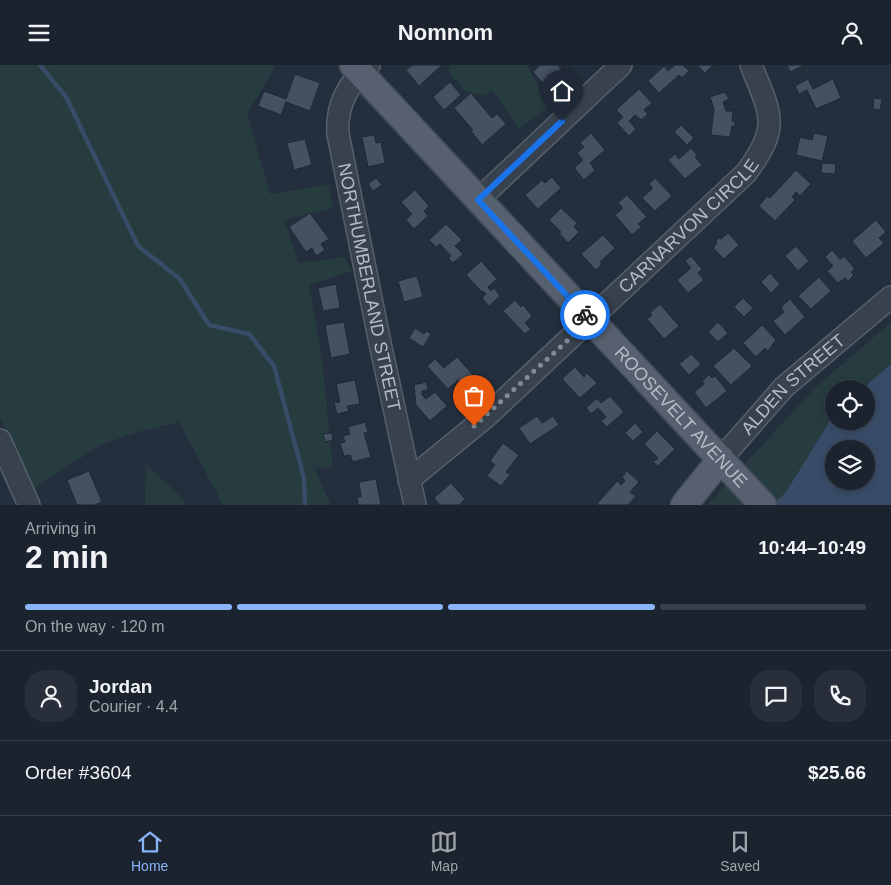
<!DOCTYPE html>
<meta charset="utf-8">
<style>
:root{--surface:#1b232e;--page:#282f3a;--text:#f1f3f6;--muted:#a0a4aa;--line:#39404a;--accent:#8ab4f8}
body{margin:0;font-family:Arial,sans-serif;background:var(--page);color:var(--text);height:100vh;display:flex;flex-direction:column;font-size:19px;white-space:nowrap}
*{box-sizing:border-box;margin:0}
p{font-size:16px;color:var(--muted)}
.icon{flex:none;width:28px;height:28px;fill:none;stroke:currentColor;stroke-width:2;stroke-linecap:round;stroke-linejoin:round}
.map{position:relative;height:440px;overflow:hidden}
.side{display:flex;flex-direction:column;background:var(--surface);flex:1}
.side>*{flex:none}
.controls{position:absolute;left:825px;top:315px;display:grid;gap:10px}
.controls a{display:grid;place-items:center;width:50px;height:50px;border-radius:50%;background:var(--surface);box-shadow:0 2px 8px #0003,0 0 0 1px var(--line);font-size:25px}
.pin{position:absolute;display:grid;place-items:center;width:42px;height:42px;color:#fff;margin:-51px -21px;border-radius:50% 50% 50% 0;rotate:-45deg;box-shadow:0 0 5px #0007}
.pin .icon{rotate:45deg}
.courier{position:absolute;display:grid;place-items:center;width:50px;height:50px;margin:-25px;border:4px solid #1a73e8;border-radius:50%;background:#fff;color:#222;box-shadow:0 1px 6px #0007}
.summary em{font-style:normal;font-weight:700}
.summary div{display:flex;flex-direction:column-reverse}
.summary{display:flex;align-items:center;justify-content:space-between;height:85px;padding:0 25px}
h1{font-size:32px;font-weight:700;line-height:38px}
.bar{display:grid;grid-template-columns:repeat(4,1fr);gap:8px 5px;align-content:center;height:60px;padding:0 25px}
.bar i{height:6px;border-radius:4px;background:var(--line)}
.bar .active{background:var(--accent)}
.bar p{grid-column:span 4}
.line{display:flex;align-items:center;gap:12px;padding:0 25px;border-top:1px solid var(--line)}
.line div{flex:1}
.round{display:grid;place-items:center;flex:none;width:52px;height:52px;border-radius:20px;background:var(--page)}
header{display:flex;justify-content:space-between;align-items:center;height:65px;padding:0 25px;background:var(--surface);font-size:22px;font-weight:700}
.dock{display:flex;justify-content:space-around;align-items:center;height:70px;border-top:1px solid var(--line);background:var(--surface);font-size:14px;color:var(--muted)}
.dock a{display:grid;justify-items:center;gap:2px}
.dock .active{color:var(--accent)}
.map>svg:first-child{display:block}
.green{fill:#263c3f}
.water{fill:#394c67;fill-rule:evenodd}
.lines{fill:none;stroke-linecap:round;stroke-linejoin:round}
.stream{stroke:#394c67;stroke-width:4.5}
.building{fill:#455162;stroke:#1f2835}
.minor-casing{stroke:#565f6c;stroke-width:24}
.major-casing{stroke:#414a57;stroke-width:29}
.minor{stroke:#38414e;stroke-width:21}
.major{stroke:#56606e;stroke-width:26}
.done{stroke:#828b98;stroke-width:5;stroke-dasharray:0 9}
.route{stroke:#1a73e8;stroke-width:6}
.labels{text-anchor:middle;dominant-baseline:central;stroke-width:4;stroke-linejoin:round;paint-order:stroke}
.street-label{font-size:18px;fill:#b4bcc9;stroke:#1d2633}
</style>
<header><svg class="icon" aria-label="menu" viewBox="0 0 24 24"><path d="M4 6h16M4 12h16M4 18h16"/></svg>Nomnom<svg class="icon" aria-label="person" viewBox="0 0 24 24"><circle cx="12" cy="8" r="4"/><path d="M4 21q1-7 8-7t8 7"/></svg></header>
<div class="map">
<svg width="891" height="440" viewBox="0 0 891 440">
<rect width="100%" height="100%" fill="#242f3e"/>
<g class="green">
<path d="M0,0h276l-29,49 23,80 59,-10 4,24 -49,12 15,43 46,-6 7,14 -43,14 13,73 11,109 -19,1 17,37h-108l-44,-83 -41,10 -36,12 -67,44 -35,-70z"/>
<path d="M451,0h76l21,42 -29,22 -27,-39 -8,6 -19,-5 -17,-20z"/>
<path d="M891,257v42l-29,25h-28v25l-48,78 -13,13h-66l108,-117z"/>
<path d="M146,400l29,26 11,14h-41z"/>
</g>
<path class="water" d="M891,299v141h-118l13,-13 48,-78v7h32v-32h-4zM834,384h32v32h-32z"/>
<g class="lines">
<path class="stream" d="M40,0l26,32 72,149 42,33 29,46 40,9 25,32 30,112 1,27"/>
</g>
<g class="building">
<path d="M412,0h30l-23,21 -13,-16z"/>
<path d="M540,0h18l5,6 -17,16 -13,-15z"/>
<path d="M675,0h8l6,6 -7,7 -3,-3 -20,18 -11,-12 16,-15 4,5z"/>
<path d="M697,0h16l-8,8z"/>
<path d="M787,0h18l-15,7z"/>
<path d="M295,9l25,9 -10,28 -24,-9 -5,13 -23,-9 6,-15 22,8z"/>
<path d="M808,14l5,10 20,-10 8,19 -25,11 -9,-19 -8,4 -4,-8z"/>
<path d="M450,17l11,13 -17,15 -11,-13z"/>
<path d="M639,24l13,14 -8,7 4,4 -7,6 -6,-5 -6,6 7,8 -7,7 -12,-13 6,-6 -7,-7z"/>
<path d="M725,27l4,7 -6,3 3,9h7l-1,10 3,1v4h-3l-2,11 -19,-2 3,-26 -4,-12z"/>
<path d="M471,28l21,25 5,-4 9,10 -24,21 -11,-14 2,-1 -19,-22z"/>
<path d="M874,33l8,1 -2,11 -7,-1z"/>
<path d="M681,60l13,13 -7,7 -13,-13z"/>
<path d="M591,68l14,17 -15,13 5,7 -11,10 -10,-12 9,-8 -6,-7 7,-6 -4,-4z"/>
<path d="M814,68l14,3 -6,25 -26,-6 4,-18 12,3z"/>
<path d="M374,70l2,8 5,-1 4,21 -17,4 -6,-30z"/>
<path d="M305,74l7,26 -18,5 -7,-27z"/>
<path d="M691,83l6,7 -2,2 7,8 -17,14 -17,-19 7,-6 4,5z"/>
<path d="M822,98l14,1 -1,10 -14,-1z"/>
<path d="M796,105l15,14 -11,12 -4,-4 -4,5 3,3 -20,21 -16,-15 8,-10 3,2z"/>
<path d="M552,112l9,11 -23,21 -13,-14 17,-15 3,3z"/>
<path d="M376,113l6,7 -9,6 -5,-7z"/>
<path d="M655,113l17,18 -17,15 -13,-13 11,-10 -4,-4z"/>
<path d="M415,125l14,16 -5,5 4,5 -14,13 -8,-9 6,-6 -11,-12z"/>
<path d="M627,130l20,22 -9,7 3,3 -9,8 -17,-20 8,-7 -5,-5z"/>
<path d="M561,143l16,15 -3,4 5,5 -11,11 -9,-10 2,-1 -12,-12z"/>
<path d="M310,148l19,26 -8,5 4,6 -9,6 -4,-8 -6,4 -17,-25z"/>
<path d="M876,155l10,12 -7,6 5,5 -18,15 -14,-17z"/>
<path d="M446,159l16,16 -7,6 8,8 -10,9 -5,-5 3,-2 -11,-12 -4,3 -7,-7z"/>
<path d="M728,168l11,12 -15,14 -11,-11 4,-5 -1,-2 3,-3 2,1z"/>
<path d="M603,170l12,13 -15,14 2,2 -6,6 -15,-16z"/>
<path d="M796,181l13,15 -11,10 -13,-15z"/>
<path d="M832,185l8,9 4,-3 11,13 -4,3 3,3 -6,6 -3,-3 -7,5 -11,-12 6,-5 -8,-9z"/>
<path d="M691,191l11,13 -4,4 6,7 -16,13 -11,-13 14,-12 -6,-7z"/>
<path d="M481,196l16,18 -9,8 3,4 3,-3 6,8 -11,10 -7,-8 4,-4 -3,-3 -1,1 -16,-17z"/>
<path d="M770,208l10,11 -9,9 -10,-11z"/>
<path d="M417,211l6,21 -19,5 -6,-21z"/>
<path d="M819,212l12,14 -20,18 -13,-13z"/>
<path d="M336,219l4,24 -17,3 -5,-23z"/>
<path d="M743,233l10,10 -9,9 -10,-10z"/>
<path d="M790,234l15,18 -20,18 -12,-14 11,-9 -3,-5z"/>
<path d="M515,235l6,7 2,-2 9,11 -7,7 6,6 -6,5 -22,-23z"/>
<path d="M660,239l19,22 -15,13 -17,-20 5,-4 -2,-2z"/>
<path d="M344,257l6,32 -19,4 -6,-33z"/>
<path d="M718,257l10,11 -10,9 -10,-10z"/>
<path d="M762,260l14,15 -8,11 -3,-3 -9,9 -13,-14z"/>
<path d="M415,263l9,6 2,-3 5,3 -8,13 -14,-9z"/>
<path d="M734,283l18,18 -21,19 -18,-19z"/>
<path d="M691,289l10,10 -12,11 -10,-11z"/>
<path d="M457,292l16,18 -11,10 -4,-5 -10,9 -21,-23 8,-7 9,9z"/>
<path d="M575,302l9,10 3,-4 10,10 -17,15 -18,-19z"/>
<path d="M709,310l3,3 3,-2 12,15 -21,17 -12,-16 10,-8 -2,-3z"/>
<path d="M355,315l5,24 -13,2 2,5 -12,3 -3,-11 6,-1 -4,-18z"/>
<path d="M426,317l2,8 -6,1v4l4,4 9,-7 12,14 -17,15 -14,-16 -2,-20z"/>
<path d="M610,331l14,16 -17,15 -6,-6 5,-4 -8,-9 -7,6 -5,-6 11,-10 4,5z"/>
<path d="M537,351l5,7 11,-7 6,9 -29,19 -11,-16z"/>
<path d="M365,357l3,10 -4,1 7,24 -18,5 -3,-7 -6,1 -4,-13 5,-1 -2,-6 7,-2 -2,-7z"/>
<path d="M635,358l8,9 -10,9 -8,-8z"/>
<path d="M657,366l18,18 -17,17 -5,-4 5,-4 -14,-14z"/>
<path d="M332,368l1,7 -8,2 -2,-8z"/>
<path d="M503,378l16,12 -13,17 4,3 -9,11 -14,-10 8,-11 -5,-4z"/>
<path d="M89,406l13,31 -8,3h-17l-10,-25z"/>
<path d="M627,406l12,11 -9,10 6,4 -8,9h-32l21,-24 4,4 4,-4 -3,-4z"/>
<path d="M376,414l5,26h-23l-1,-8h4l-2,-15z"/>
<path d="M451,418l14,16 -6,6h-19l-6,-7z"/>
</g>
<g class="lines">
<defs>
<g id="minor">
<path id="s1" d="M369,0c-21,19 -33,40 -31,69l42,209 35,162"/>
<path d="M478,135l143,-135"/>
<path d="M0,375l29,65"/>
<path id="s2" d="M721,394l63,-72 107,-90"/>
<path id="s3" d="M409,415l78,-64 259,-243c35,-47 25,-58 5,-108"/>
</g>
<g id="major">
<path id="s4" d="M353,0l410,440"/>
<path d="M684,440l37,-46"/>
</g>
</defs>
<use href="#minor" class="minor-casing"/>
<use href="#major" class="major-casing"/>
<use href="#minor" class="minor"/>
<use href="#major" class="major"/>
</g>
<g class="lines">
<path class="done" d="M474,361l116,-106 -5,-5"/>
<path class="route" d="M562,56l-84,79 107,115"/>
</g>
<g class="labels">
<g class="street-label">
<text stroke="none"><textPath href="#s3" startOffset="378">CARNARVON CIRCLE</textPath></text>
<text stroke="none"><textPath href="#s1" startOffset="235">NORTHUMBERLAND STREET</textPath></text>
<text stroke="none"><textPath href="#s2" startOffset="104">ALDEN STREET</textPath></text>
<text stroke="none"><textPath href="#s4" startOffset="481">ROOSEVELT AVENUE</textPath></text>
</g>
</g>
</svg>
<div class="controls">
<a><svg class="icon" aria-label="locate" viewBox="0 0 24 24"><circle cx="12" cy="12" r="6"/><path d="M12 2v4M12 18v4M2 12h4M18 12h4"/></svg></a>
<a><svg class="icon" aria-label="layers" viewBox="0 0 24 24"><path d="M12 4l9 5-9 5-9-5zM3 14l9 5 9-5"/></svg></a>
</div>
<div class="pin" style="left:474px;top:361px;background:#ea580c"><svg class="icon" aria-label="bag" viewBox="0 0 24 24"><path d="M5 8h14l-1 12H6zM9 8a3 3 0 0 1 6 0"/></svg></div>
<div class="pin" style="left:562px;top:56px;background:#1f2937"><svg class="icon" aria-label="home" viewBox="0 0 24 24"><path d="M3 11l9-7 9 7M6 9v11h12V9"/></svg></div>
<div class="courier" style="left:585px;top:250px"><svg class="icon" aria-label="bike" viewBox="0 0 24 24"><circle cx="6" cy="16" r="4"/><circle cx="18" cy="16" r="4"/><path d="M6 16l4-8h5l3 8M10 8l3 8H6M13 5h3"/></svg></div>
</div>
<section class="side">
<div class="summary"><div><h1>2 min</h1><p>Arriving in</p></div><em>10:44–10:49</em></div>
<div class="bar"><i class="active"></i><i class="active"></i><i class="active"></i><i></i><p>On the way · 120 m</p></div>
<div class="line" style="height:90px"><a class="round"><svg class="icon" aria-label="person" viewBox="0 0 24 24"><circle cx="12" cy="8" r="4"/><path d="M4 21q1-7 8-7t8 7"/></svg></a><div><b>Jordan</b><p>Courier · 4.4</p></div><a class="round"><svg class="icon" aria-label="chat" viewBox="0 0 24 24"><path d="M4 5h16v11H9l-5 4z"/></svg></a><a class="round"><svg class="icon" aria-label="phone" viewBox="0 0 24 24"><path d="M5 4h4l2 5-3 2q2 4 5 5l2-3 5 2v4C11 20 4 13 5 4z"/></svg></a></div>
<div class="line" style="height:65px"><div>Order #3604</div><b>$25.66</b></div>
</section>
<nav class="dock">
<a class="active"><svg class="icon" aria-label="home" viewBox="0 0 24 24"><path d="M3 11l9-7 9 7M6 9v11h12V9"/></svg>Home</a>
<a><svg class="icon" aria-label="map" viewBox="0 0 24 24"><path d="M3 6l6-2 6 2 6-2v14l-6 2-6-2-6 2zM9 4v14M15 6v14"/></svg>Map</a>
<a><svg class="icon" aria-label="saved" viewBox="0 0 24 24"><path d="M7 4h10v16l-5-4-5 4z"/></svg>Saved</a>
</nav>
